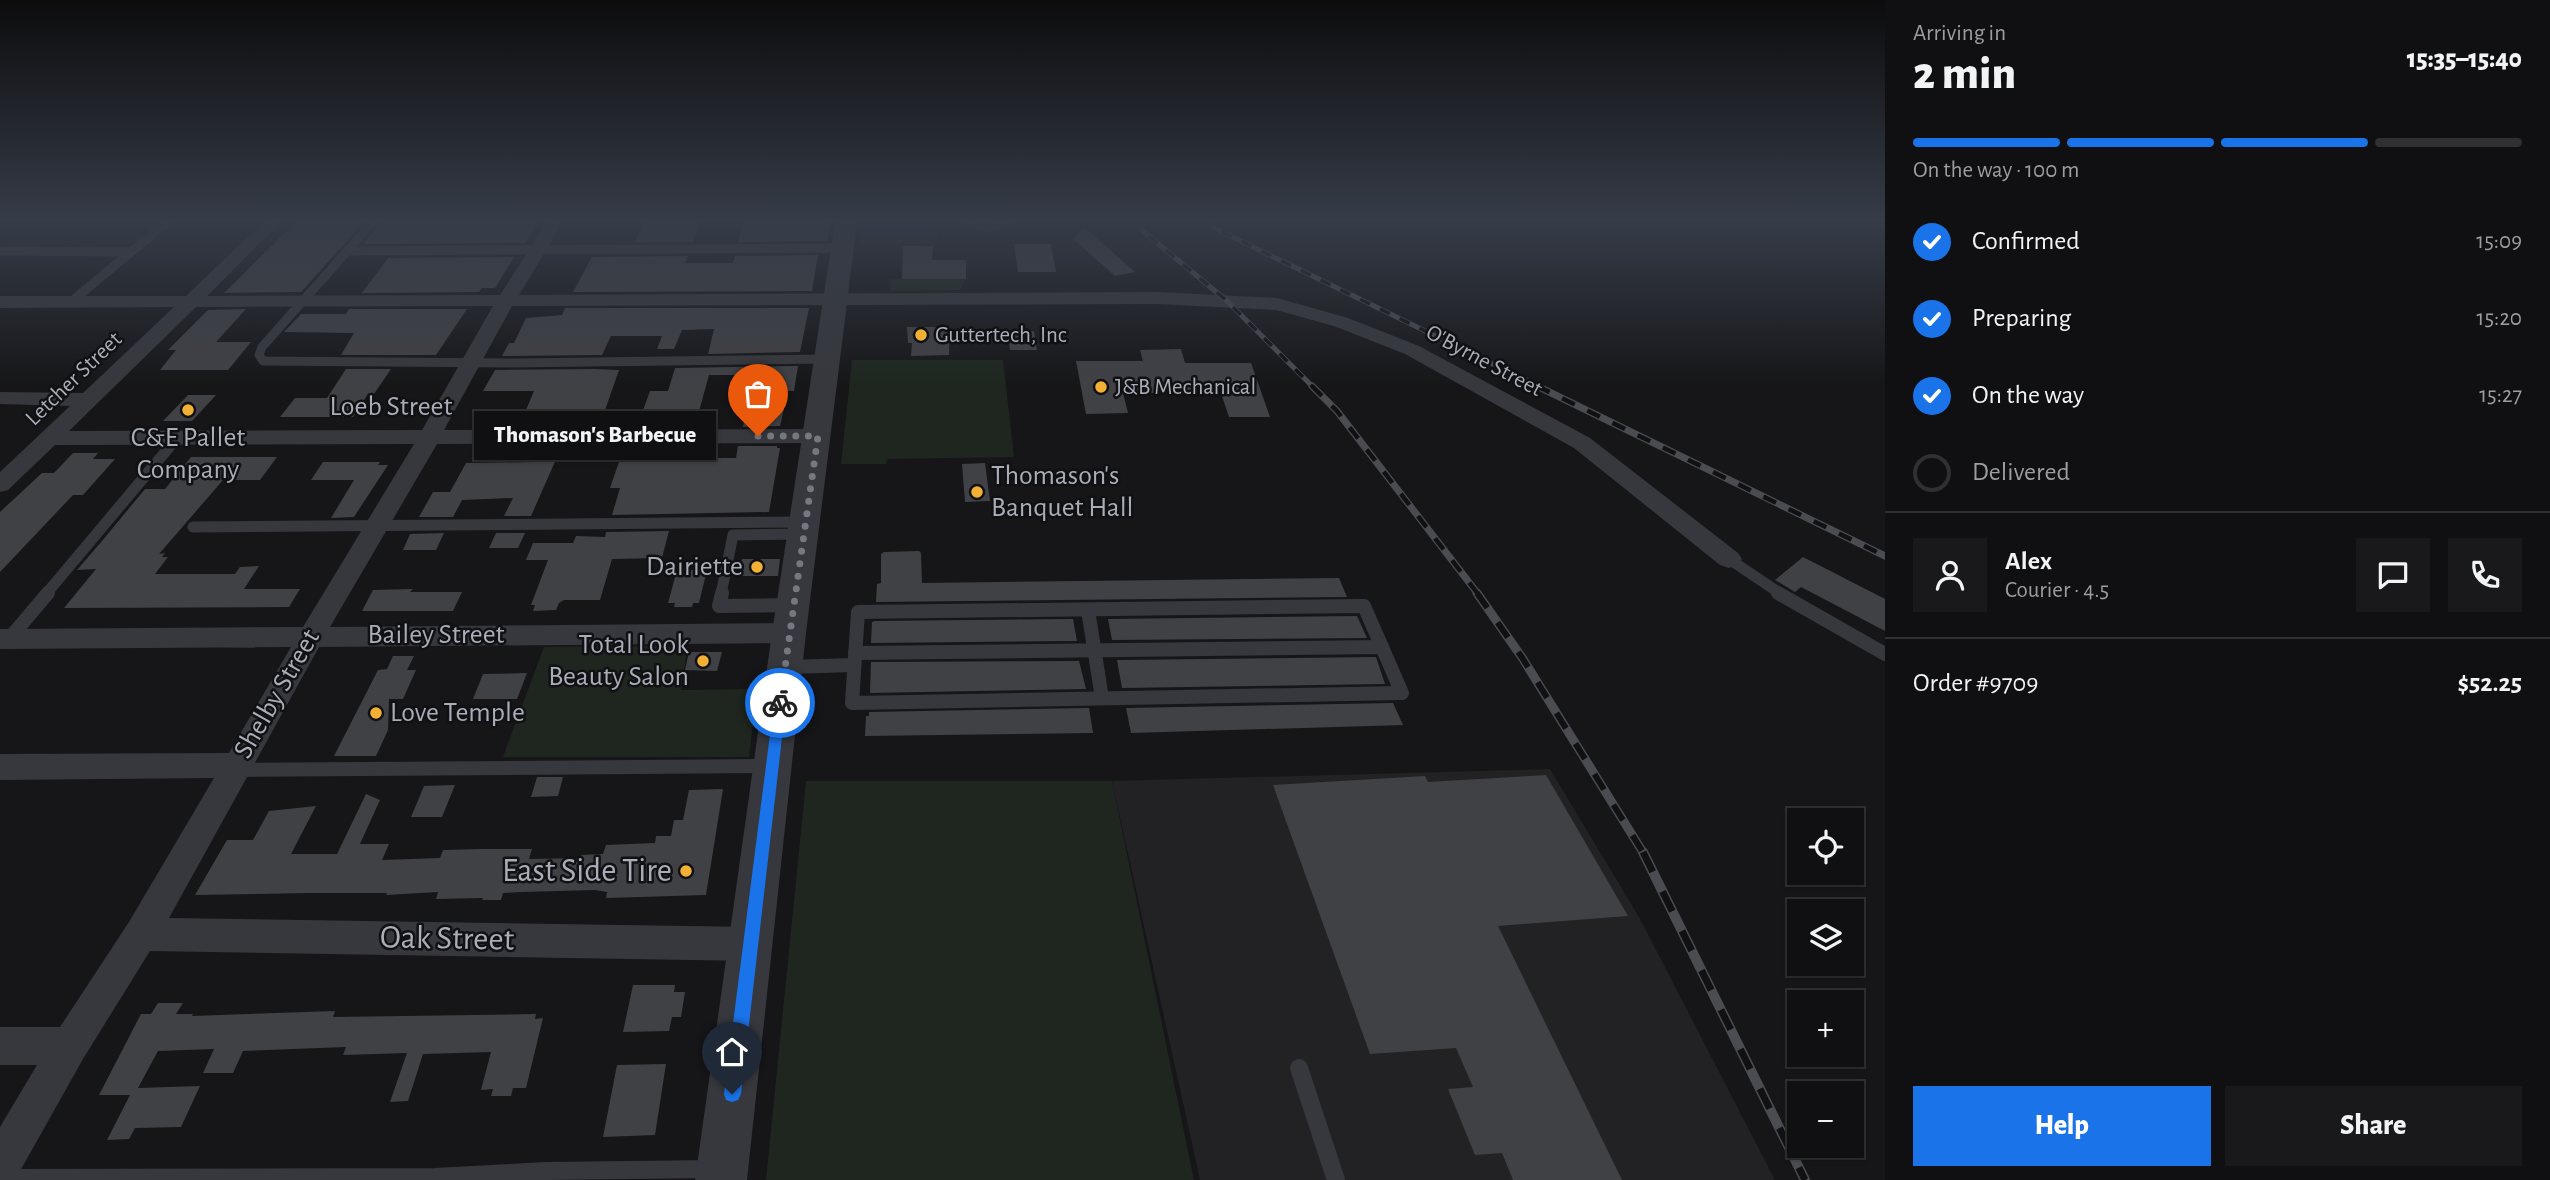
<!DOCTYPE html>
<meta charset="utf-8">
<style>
:root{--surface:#101012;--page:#19191b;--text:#f1f3f6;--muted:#9c9d9f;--line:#303032;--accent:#1a73e8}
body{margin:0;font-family:"Alegreya Sans",sans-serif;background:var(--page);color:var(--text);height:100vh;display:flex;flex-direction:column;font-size:26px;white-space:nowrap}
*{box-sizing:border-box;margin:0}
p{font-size:23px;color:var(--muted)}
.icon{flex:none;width:38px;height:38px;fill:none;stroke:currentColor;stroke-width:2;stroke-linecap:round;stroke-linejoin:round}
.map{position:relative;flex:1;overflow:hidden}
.details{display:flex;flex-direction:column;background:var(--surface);width:665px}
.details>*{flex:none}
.controls{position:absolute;left:1787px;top:808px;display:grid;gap:14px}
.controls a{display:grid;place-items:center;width:77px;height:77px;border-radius:0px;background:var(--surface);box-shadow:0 2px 5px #0004,0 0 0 2px var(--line);font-size:35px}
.pin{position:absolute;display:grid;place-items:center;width:60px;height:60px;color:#fff;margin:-72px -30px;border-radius:50% 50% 50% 0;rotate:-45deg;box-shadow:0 0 7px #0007}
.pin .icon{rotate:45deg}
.courier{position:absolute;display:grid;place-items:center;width:70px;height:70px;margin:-35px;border:5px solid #1a73e8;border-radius:50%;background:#fff;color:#222;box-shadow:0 2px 9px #0007}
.bubble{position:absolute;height:49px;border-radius:0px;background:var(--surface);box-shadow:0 2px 5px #0004,0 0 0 2px var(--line);font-size:23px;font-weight:800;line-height:49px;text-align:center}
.overview em{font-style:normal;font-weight:800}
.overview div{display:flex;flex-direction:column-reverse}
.overview{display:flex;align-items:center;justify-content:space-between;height:119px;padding:0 28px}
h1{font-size:46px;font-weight:800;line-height:52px}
.bar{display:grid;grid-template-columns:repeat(4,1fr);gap:10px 7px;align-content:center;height:84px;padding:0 28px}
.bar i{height:9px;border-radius:5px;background:var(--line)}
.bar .selected{background:var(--accent)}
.bar p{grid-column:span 4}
.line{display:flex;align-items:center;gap:18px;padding:0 28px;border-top:2px solid var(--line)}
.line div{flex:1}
.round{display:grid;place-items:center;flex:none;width:74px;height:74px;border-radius:0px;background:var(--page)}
ol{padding:0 28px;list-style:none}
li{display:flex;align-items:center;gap:21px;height:77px}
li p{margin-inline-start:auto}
li .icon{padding:7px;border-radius:50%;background:var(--accent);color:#fff;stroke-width:4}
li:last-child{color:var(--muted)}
li i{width:38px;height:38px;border:4px solid var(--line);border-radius:50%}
.primary-button{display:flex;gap:14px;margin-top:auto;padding:14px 28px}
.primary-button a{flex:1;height:80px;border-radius:0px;background:var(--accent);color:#fff;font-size:28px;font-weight:800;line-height:80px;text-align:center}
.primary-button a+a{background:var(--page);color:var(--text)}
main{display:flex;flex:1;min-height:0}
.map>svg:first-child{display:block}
.built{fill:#222225}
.green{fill:#1e261f}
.building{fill:#404145}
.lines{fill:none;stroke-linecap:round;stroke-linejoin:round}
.service-far3{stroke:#37383d;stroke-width:9}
.service-far2{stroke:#37383d;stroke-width:11}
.service-far1{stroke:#37383d;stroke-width:14}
.service{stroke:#37383d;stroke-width:18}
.minor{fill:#37383d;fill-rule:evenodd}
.tertiary{fill:#37383d;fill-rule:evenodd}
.rail-far3-casing{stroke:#4a4c52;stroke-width:5}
.rail-far2-casing{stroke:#4a4c52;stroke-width:7}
.rail-far1-casing{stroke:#4a4c52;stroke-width:9}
.rail-casing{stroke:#4a4c52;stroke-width:10}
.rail-far3{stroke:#111113;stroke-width:3.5;stroke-dasharray:11;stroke-linecap:butt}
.rail-far2{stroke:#111113;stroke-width:4.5;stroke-dasharray:14;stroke-linecap:butt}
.rail-far1{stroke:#111113;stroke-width:6;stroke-dasharray:18;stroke-linecap:butt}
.rail{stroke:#111113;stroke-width:7;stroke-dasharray:22;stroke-linecap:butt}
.route{fill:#1a73e8}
.done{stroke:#757880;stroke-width:7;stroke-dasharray:0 12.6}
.poi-dot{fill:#f2b134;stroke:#111113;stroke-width:2.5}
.labels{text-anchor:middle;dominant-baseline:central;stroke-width:5;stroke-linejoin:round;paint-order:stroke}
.far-poi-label{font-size:23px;fill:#a8adb8;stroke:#111113;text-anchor:start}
.far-street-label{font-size:23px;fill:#a8adb8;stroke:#111113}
.street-label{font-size:28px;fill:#a8adb8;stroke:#111113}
.poi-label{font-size:28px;fill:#a8adb8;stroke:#111113;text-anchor:start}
.near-poi-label{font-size:33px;fill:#a8adb8;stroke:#111113;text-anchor:end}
.near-street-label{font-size:33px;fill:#a8adb8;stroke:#111113}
</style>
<main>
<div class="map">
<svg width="1885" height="1180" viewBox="0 0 1885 1180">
<rect width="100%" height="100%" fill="#161618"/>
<path class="built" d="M1550,769l89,148 136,263h-575l-88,-399z"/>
<g class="green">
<path d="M862,222h75v21l-77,1z"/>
<path d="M891,279h75l-6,11 -70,1z"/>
<path d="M852,360h151l11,97 -127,2 -1,5h-45z"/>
<path d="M663,646l24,5 -6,39 76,-1 -8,68h-246l41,-110z"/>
<path d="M806,781h306l82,399h-428z"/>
</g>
<g class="building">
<path d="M296,222h68l-63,70 -77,1z"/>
<path d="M380,222h158l-13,21 -162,1z"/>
<path d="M644,222h55l-6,20h-58z"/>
<path d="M744,222h86l-2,19 -90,1z"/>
<path d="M1084,227l51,45 -20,4 -42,-37z"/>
<path d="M1014,244h37l5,28h-38z"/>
<path d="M903,246h30l-1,14h34v19h-64z"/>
<path d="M818,255l-6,36 -239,1 19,-35 96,-1 -3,7h48l2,-7z"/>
<path d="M514,257l-19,31h-13l-3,4 -117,1 26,-35z"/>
<path d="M565,308h244l-9,44 -92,2 6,-25 -32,1 -8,19h-17l5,-13h-51l-9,19 -100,1 7,-13h5l12,-25 36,-3z"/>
<path d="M246,309l-30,33h35l-23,28h-68l16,-20h-8l40,-40z"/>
<path d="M349,309h118l-31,46h-95l13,-22 -70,-1 17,-18h45z"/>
<path d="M907,327h43l-1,28 -38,1 1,-13h-4z"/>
<path d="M1008,331h26l3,19h-27z"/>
<path d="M1181,349l4,14h66l19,54h-41l-8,-24h-98l5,20 -42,1 -10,-53h67l-3,-11z"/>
<path d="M798,366l-4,25h-6l-8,35 -37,1 3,-19h17l5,-33h-59l-11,40h-16v3l-41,-2 9,-25h18l7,-23z"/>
<path d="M346,369h45l-17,25h-6l-15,23h-73l15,-19h32z"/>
<path d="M495,370l99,-1 25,1 -16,46 -80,1 11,-26h-51z"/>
<path d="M188,395h28l-24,26h-29z"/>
<path d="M738,446h39v2h3l-11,64 -157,3 8,-27h-10l12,-35 53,-1 -2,6h63z"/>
<path d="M73,453h25l-5,6h22l-32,36h-10l-73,77v-60l42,-39h12z"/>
<path d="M537,455h21l-27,61h-27l9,-18 -51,2 -9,17h-34l14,-25h17l16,-29 68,-1z"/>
<path d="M191,457h86l-17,23h-37l-64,74 6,-1 -3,4h6l-13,17h80l5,-7 19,-1 -15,23h56l-11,18 -225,1 32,-39 -19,1 25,-29 43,-52h20z"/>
<path d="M323,462h57l-2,3h10l-34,52 -23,1 23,-38h-43z"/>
<path d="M985,463l5,38 -25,1 -3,-38z"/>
<path d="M669,531l-7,27 -50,1 -12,41h-36l-5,3 -3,7 -23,1 2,-6h-4l17,-45h-22l7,-17h40l3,-7 29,1 1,-5z"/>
<path d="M444,533l-8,17h-33l7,-16z"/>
<path d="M496,533h29l-7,15h-29z"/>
<path d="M919,551l2,2 1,30 417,-5 8,19 -471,5 1,-18 4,-1v-29l3,-2z"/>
<path d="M1803,557l82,42v32l-84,-44 -6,5 -20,-12z"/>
<path d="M742,559h38l-2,17h-40z"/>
<path d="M677,570h30l-8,33h-6l-1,4h-18l1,-4h-7z"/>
<path d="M413,589l-3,3h52l-9,19h-91l11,-21z"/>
<path d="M1357,616l10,22 -255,2 -4,-21z"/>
<path d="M1073,619l4,22 -206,2 1,-21 3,-1z"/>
<path d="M689,652h33l-5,19 -32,-1z"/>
<path d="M393,656h21l-7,14h9l-13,29h-14l-1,31 -12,26h-42l44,-86 9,-1z"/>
<path d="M1376,657l9,27 -263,4 -5,-28z"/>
<path d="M1079,661l7,28 -216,4 1,-31z"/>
<path d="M527,673l-10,26h-44l10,-25z"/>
<path d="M1393,703l10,22 -272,8 -5,-25z"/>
<path d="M1089,708l4,25 -228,3 1,-20h3v-4z"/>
<path d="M1546,775l82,141 -130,10 124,254h-109l-11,-27 -27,2 -27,-66 25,-2 -17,-39 -86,6 -97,-269 152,-9 3,6z"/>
<path d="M537,777h26l-5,19 -27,1z"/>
<path d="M455,785l-13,32h-31l13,-31z"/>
<path d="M723,789l-17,106 -100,3 1,-6 -12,-2 -73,2 -19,1 -2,7h-19l1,-2 -47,1 2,-7 -52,3 1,-2h-76l-116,2 32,-55h26l16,-29 47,-5 -25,48h46l29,-60 14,6 -20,44h29l-7,16 58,-2 3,-8 37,-1h52l-3,10 51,-1 1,-3 22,-1 3,-9 49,-2 1,-7h15l3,-16h9l6,-30z"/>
<path d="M633,985h42l-1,7h11l-4,25h-9l-3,14 -46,1z"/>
<path d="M158,1003h25l-7,11h17l-1,2 143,-5 -2,6 203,-3 -1,5 8,-1 -17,70h-13l-2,8h-20l2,-7 -12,1 10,-38 -68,2 -15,47 -18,1 17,-49 -64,2 3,-8 -103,4 -10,22h-30l11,-24 -56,2 -20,37 62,-2 -19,41 -46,1 -6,11 -22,1 23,-45h-31l42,-81h10z"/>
<path d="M666,1064l-11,71 -52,2 14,-72z"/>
</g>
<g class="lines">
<g class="service-far3">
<path d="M373,222l-111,125 -3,8 4,6 251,2 314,-4"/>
<path d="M965,222l22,6 23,-6"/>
<path d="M0,251l129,1"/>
<path d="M347,251l496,-3"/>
<path d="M72,301l95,-79"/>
</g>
<g class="service-far2">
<path d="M193,527l613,-5"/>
<path d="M1729,559l52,35"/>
<path d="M46,594l131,-156"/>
<path d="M721,594l12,-59 71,-1"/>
</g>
<g class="service-far1">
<path d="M722,593l-3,13 74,-1"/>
<path d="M1778,593l107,61"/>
<path d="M1364,606l38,87 -550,10 6,-91z"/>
<path d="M1088,610l14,88"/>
<path d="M9,639l39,-46"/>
<path d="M855,653l527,-6"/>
<path d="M788,667l66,-2"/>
<path d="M236,770l532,-4"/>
</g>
<g class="service">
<path d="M1299,1068l37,112"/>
<path d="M0,1178l435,-1 111,-6 167,-2"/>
</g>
<path class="minor" d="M264,222h17l-74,74 293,-1 47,-73h16l-44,73 639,-3 119,6 71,20 71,28 171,92 148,115 4,6 -4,6 -9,3 -9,-3 -146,-117 -169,-94 -71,-28 -58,-16 -118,-6 -646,2 -68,124 374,-1 8,2 3,5 -3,5 -8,2 -381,1 -107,183 459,-4 10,3 4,7 -4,7 -10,3 -470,4 -150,271 583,9 13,5 5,12 -5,12 -13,5 -602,-10 -67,108 -68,121h-15v-53l37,-62h-37v-38h60l69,-105 85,-144 -214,2v-26l229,-1 62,-106 -291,2v-20l303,-2 111,-183 -359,1 -47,45 -8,2v-20l70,-66 -70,-2v-12l83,1 91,-86 -174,1v-12h186zM493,306l-71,124 -353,1 127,-124z"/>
<path class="tertiary" d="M835,222h22l-51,411 -59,547h-52l77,-547z"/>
<defs>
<g id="rail-far3">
<path d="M1132,222l94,78 87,87"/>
<path d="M1202,222l338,165"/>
</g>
<g id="rail-far2">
<path d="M1312,386l25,25 141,183"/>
<path d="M1537,386l348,170"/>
</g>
<path id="rail-far1" d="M1477,593l46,66 121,195"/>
<path id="rail" d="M1643,852l162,328"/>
</defs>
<use href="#rail-far3" class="rail-far3-casing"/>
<use href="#rail-far2" class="rail-far2-casing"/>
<use href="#rail-far1" class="rail-far1-casing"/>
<use href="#rail" class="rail-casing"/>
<use href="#rail-far3" class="rail-far3"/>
<use href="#rail-far2" class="rail-far2"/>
<use href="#rail-far1" class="rail-far1"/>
<use href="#rail" class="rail"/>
</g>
<linearGradient id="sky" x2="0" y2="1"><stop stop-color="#0c0c0d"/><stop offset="0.57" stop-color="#363c48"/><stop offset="1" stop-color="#363c48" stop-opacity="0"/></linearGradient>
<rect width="1885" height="387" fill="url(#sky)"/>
<path class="route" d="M780,698l6,5 -45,391 -3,6 -6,2 -6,-2 -2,-6 50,-391z"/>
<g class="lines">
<path class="done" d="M758,436h60l-38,267"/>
</g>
<g class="poi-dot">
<circle cx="921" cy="335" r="7"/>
<circle cx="1101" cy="387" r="7"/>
<circle cx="188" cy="410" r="7"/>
<circle cx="977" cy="492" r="7"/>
<circle cx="757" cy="567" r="7"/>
<circle cx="703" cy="661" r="7"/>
<circle cx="376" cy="713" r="7"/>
<circle cx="686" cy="871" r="7"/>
</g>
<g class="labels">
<g class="far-poi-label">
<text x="935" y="335">Guttertech, Inc</text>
<text x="1115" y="387">J&amp;B Mechanical</text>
</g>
<g class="far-street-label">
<text transform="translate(1484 361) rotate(28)">O'Byrne Street</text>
<text transform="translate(74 379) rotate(-44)">Letcher Street</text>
</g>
<g class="street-label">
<text x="391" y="407">Loeb Street</text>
<text x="436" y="635">Bailey Street</text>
<text transform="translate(277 694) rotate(-60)">Shelby Street</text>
</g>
<g class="poi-label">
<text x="188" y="438" text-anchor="middle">C&amp;E Pallet<tspan x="188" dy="32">Company</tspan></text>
<text x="991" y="476">Thomason's<tspan x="991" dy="32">Banquet Hall</tspan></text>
<text x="743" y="567" text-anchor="end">Dairiette</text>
<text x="689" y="645" text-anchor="end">Total Look<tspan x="689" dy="32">Beauty Salon</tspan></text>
<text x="390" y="713">Love Temple</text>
</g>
<g class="near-poi-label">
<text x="672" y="871">East Side Tire</text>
</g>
<g class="near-street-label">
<text transform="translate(447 939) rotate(1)">Oak Street</text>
</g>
</g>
</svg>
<div class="controls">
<a><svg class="icon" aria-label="locate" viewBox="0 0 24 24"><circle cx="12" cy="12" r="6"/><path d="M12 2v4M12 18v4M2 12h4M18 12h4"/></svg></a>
<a><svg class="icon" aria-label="layers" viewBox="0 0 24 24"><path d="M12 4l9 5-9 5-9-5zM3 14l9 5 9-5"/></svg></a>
<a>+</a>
<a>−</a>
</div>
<div class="pin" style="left:758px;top:436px;background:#ea580c"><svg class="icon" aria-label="bag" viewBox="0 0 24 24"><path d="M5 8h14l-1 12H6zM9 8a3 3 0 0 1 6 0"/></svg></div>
<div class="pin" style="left:732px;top:1094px;background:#1f2937"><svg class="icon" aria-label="home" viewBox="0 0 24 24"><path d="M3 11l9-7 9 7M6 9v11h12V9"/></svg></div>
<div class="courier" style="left:780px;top:703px"><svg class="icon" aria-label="bike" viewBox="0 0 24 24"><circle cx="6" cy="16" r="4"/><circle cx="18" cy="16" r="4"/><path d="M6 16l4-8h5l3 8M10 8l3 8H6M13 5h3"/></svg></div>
<div class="bubble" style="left:474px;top:411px;width:242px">Thomason's Barbecue</div>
</div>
<section class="details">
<div class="overview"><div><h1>2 min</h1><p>Arriving in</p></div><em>15:35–15:40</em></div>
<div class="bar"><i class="selected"></i><i class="selected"></i><i class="selected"></i><i></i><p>On the way · 100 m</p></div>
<ol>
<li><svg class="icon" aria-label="check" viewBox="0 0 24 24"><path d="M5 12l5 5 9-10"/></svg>Confirmed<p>15:09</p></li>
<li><svg class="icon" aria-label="check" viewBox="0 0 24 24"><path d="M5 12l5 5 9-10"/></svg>Preparing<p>15:20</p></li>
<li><svg class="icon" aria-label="check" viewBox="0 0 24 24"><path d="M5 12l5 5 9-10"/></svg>On the way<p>15:27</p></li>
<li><i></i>Delivered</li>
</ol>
<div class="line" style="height:126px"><a class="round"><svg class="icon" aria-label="person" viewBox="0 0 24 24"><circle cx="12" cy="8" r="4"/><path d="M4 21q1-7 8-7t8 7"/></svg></a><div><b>Alex</b><p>Courier · 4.5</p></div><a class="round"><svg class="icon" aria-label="chat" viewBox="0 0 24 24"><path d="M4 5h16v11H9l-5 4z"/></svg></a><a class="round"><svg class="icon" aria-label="phone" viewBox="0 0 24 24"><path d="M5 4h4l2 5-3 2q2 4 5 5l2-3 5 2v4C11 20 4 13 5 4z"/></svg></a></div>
<div class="line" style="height:91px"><div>Order #9709</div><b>$52.25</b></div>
<div class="primary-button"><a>Help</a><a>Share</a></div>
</section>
</main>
